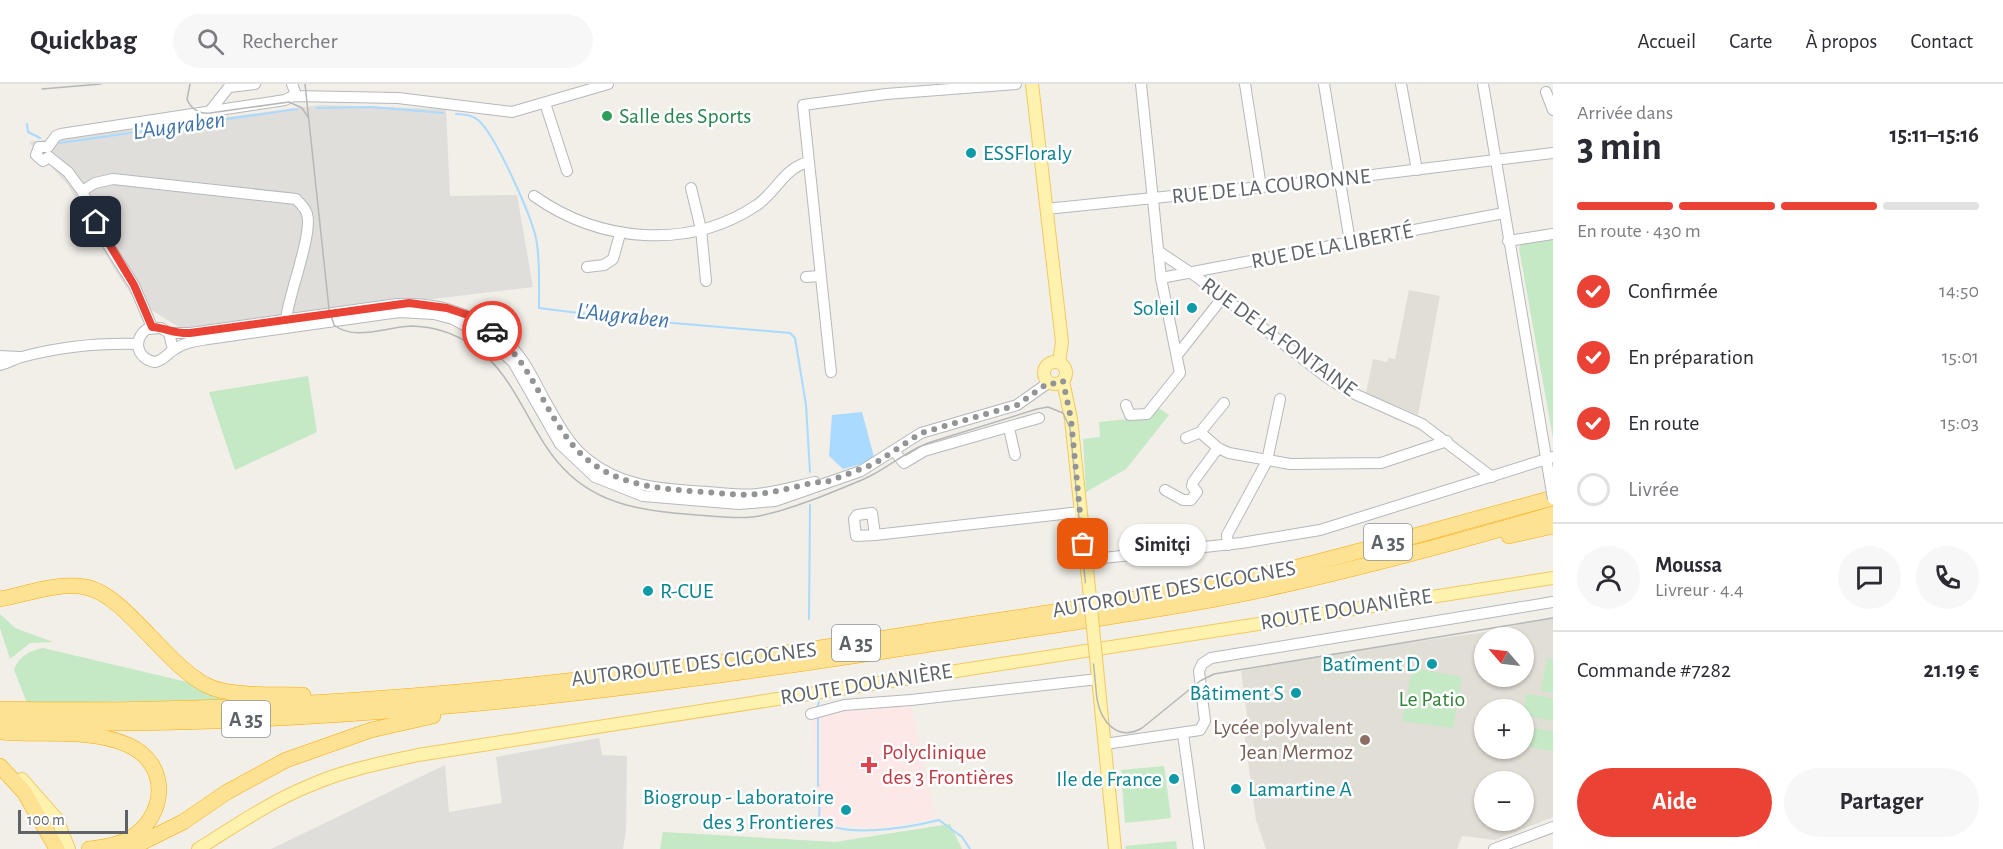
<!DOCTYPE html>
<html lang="fr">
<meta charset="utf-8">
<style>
:root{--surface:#fff;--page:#f7f7f7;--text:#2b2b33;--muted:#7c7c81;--line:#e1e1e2;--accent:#ea4335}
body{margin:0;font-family:"Alegreya Sans",sans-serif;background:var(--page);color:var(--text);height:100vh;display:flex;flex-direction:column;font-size:22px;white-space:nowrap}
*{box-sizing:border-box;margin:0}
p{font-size:20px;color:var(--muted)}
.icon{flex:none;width:33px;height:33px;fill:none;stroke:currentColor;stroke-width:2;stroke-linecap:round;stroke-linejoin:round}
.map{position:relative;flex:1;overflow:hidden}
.details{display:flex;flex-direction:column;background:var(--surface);width:450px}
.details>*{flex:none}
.needle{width:39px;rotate:298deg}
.tools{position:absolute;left:1474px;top:543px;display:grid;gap:12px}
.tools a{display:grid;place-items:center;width:60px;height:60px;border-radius:50%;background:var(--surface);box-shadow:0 2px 4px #0004;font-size:30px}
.scale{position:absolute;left:18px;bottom:15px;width:110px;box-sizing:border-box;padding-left:6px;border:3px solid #5f6368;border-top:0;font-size:16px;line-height:21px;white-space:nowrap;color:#5f6368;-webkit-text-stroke:4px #fff;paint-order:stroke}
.pin{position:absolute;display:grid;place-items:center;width:51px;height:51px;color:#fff;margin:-26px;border-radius:12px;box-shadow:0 3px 9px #0006}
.courier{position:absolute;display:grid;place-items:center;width:60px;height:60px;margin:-30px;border:4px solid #ea4335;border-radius:50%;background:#fff;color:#222;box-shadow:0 2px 8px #0007}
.bubble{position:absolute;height:42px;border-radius:21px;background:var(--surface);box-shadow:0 2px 4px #0004;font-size:20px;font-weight:700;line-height:42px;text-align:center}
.overview em{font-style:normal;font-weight:700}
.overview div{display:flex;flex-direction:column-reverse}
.overview{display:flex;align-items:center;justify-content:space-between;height:102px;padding:0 24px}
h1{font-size:39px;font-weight:700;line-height:45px}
.bar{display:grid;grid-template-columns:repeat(4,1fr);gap:9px 6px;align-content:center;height:72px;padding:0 24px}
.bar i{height:8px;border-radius:4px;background:var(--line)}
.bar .current{background:var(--accent)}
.bar p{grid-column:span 4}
.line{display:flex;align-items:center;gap:15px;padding:0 24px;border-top:2px solid var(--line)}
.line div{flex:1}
.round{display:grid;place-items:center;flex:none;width:63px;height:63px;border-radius:32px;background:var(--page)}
ol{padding:0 24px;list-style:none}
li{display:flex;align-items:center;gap:18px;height:66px}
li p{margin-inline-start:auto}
li .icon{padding:6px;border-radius:50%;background:var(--accent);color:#fff;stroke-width:4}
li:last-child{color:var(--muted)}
li i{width:33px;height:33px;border:3px solid var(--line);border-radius:50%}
.cta{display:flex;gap:12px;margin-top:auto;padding:12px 24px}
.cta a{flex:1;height:69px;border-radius:36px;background:var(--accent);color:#fff;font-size:24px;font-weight:700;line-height:69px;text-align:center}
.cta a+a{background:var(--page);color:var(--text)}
header{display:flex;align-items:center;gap:36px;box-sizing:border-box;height:84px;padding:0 30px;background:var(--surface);border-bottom:2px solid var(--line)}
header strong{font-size:28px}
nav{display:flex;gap:33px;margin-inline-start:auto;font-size:21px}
.search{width:420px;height:54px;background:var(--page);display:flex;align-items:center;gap:15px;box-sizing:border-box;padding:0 21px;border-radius:33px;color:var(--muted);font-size:22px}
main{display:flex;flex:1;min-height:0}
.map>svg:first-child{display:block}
.industrial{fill:#e0deda}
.education{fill:#e1ded6;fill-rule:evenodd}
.medical{fill:#fce8e6}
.green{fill:#c5e8c5}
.water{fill:#aadaff}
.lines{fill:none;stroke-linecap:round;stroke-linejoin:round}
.stream{stroke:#aadaff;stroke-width:2}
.minor-casing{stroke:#b5b8bc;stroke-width:12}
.major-casing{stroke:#f2c960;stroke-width:14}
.highway-casing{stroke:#f9ab00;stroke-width:16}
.minor{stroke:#fff;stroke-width:10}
.major{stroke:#fff2af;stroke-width:12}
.highway{stroke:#fde293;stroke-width:15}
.tram{stroke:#b6b7b8;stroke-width:1.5}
.minor-bridge-casing{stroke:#b5b8bc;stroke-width:12;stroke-linecap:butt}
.major-bridge-casing{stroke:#f2c960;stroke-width:14;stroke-linecap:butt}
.minor-bridge{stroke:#fff;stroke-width:10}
.major-bridge{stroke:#fff2af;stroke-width:12}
.done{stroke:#929495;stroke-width:6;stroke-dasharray:0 10.8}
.route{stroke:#ea4335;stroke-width:8}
.leisure-dot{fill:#2e9e5b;stroke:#fff;stroke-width:2}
.culture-dot{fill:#0f9aa8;stroke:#fff;stroke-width:2}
.education-dot{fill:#8d6e63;stroke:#fff;stroke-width:2}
.health-dot{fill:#e0444e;stroke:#fff;stroke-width:2}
.labels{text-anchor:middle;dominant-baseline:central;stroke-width:5;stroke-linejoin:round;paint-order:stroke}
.shield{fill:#fff;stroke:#8f9295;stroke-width:1.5}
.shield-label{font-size:21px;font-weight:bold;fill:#5f6368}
.leisure-label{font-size:22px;fill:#27864d;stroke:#fff;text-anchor:start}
.culture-label{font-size:22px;fill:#0d838f;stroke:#fff;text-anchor:end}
.street-label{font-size:22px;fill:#5f6368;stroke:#fff}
.park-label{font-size:22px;fill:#348238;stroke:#fff}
.education-label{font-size:22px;fill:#785e54;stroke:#fff;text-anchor:end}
.health-label{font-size:22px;fill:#be3a42;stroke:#fff;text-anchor:start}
.water-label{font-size:24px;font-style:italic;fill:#4174aa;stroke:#fff}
</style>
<header>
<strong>Quickbag</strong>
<div class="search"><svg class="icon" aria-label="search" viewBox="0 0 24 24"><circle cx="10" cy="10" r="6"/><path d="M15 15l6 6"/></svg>Rechercher</div>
<nav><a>Accueil</a><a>Carte</a><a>À propos</a><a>Contact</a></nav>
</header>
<main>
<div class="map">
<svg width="1553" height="765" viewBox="0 0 1553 765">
<rect width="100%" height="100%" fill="#f1efe8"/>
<g class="industrial">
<path d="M320,21l126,4 4,87 67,-1 16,92 -351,42 -47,-29 -21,-31 -46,-84 -39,-43z"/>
<path d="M599,654l3,17 25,1 -1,75 -3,18h-352l174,-84 4,47 53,-9 -6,-46z"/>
</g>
<g class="education">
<path d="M1409,206l31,6 -22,119 -52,-22 7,-34 14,3 1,-4 7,1z"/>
<path d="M1553,533v200l-58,23 -33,-4 -5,13h-191l-10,-29 -12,-88 3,-16 -6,-45 88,-17 156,-22zM1485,554h39v38h-39zM1485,626h39v38h-39zM1485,698h39v38h-39z"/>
</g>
<path class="medical" d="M911,620l24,114 -60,11 -52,-6 -5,-9 -6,-97 43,-11z"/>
<g class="green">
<path d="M1553,153v201l-34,-190 2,-4z"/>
<path d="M308,292l9,56 -82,38 -26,-78z"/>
<path d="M1157,323l12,8 -43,54 -40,23 -3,-53 17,-2 -1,-15 50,-5z"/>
<path d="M0,530l15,14 38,14 -23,1 -20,16 -10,-31z"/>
<path d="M43,564l144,34 91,17 -251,4 -13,-33c5,-14 15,-19 29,-22z"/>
<path d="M1547,574l6,1v34l-12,-2z"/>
<path d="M1412,584l50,9 -9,51 -51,-7z"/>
<path d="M1526,610l27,4v23l-29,-6z"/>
<path d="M1524,642l29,6v19l-29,-5z"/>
<path d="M1164,682l7,52 -46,5 -4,-53z"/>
<path d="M950,740l12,25h-302l3,-17 172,10z"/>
<path d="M1176,757l1,8h-51l-1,-3z"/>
</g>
<path class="water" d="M862,328l12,45 -5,5 -26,7 -14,-13 3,-41z"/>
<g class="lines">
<g class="stream">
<path d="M317,24l54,-1 72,6"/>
<path d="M456,30c8,0 16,1 22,6 17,14 56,100 59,124 3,21 2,43 2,64l87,11 164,14 5,5 11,67 4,67"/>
<path d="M27,40l1,8 12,6"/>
<path d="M60,59l237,-34"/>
<path d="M809,535l1,-114"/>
<path d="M817,624l2,-6"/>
<path d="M818,634v68"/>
<path d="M820,713l-1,22c22,21 92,8 120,1l23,17 8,12"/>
</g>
<defs>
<g id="minor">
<path d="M292,0l3,8 -2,4"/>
<path d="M1245,0l16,103"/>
<path d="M1324,0l26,158"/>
<path d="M1401,0l16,86"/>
<path d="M1483,0l66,391"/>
<path d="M1546,8l7,18"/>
<path d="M545,19l22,68"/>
<path d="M210,27l19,-24 26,-3"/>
<path d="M48,63l8,-11 5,-2 224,-34 8,-4 105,2 114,14 96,-28"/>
<path d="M48,63h-9l-3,8 7,6 6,-4"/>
<path d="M49,73l19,15 14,19 21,46 31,48 18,42"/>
<path d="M691,104l10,41 5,52"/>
<path d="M82,107l13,-8 18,-4 183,20c4,4 10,10 11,15 6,19 -18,80 -21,105"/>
<path d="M534,112c65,46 154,55 223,9 20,-14 26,-36 51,-43"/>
<path d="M1046,125l293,-30 214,-26"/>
<path d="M1508,157l45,-7"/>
<path d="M1158,167l39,26 128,99 23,15 74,33 70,53"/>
<path d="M587,183l17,-2 9,-6 7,-25"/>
<path d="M806,193l14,-1"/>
<path d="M1161,194l343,-65"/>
<path d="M169,249h21l207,-29c46,-3 95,15 123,53 9,12 16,27 23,40 13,23 24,46 44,62 35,29 77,30 120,33 17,1 34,4 50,2 20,-2 39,-8 58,-12"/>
<path d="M173,266l-4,-17 -8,-5 -14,1c-15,11 -10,30 8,33 10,-2 12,-9 20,-13 10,-7 21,-8 33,-10l191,-27 35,2 19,5 33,18 27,25 47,82 35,33 48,19 96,8 36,-3 86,-30 60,-38 96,-28 31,-22"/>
<path d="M1178,270l45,-57"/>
<path d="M0,272l19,1"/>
<path d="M0,281c8,-2 14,-6 22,-8 37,-10 77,-14 116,-13"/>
<path d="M831,288l-28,-267 83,-11 130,-10"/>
<path d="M1224,319l-22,27v4l16,14 11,5 61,11 91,-1 66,-22"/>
<path d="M1126,321l4,10 17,-1 33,-41 -19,-95 -20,-194"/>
<path d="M1009,344l6,27"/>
<path d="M1186,354l15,-6"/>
<path d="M894,367l10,12 20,-12 115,-33"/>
<path d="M1165,406l18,10h8l6,-8 -5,-6 1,-4 25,-34"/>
<path d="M875,451l-3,-22 -15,2 -3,4 2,17 19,-1 205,-23"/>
<path d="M1228,461l-1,-10 40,-74 13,-62"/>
<path d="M1085,476l156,-17 79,-13 233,-73"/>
<path d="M811,630l33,-9 67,-5 187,-21"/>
<path d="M1183,650l16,115"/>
<path d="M1105,660l95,-14 5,-9 -6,-50 3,-7 9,-6 342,-56"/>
<path d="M1494,765l59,-22"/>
</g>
<g id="major">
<path d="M1032,0l30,258 -3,20"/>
<circle cx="1055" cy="289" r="11"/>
<path d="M1063,297l8,38 18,169"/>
<path d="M1096,574l19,191"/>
<path d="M22,695l35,40 12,30"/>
<path d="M198,765c37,-23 73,-48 113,-64 34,-15 71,-22 107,-30l1135,-177"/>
</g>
<g id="highway">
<path d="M1509,452l44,-10"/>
<path d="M0,515c26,-5 59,-17 85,-12 39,6 81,79 123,99 23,11 69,8 95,9"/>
<path d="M0,625c314,7 627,-29 936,-79 121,-19 245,-35 365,-64 85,-21 168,-46 252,-68"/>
<path d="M0,638c303,8 605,-27 904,-74 109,-17 219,-31 328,-52 108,-22 215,-51 321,-82"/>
<path d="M0,648c40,4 90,-4 128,13 43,19 39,72 1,94 -12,7 -27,8 -40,10"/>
<path d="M0,682l24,26 33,57"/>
<path d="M129,765l54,-27 44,-30 59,-32 85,-30 62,-14"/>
</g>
</defs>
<use href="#minor" class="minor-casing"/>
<use href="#major" class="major-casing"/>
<use href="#highway" class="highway-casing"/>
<use href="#minor" class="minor"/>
<use href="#major" class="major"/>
<use href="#highway" class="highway"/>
<g class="tram">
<path d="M190,0l-3,15c4,10 12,15 23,14l79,-11 13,6 6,9"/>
<path d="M305,0l24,225 5,16c21,17 55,1 79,1 21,1 43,8 60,20 44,29 55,86 91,123 36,38 84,42 133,46 18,1 37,4 55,2 32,-4 81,-25 112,-38 24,-10 42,-29 67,-37l106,-33 11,-2 15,6 7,15 27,271c4,23 21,43 45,29l58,-47 14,-7 339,-56"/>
<path d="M42,5l59,-5"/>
</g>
<defs>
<path id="minor-bridge" d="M1549,391l4,24"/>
<path id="major-bridge" d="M1089,504l7,70"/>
</defs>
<use href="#minor-bridge" class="minor-bridge-casing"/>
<use href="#major-bridge" class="major-bridge-casing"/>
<use href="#minor-bridge" class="minor-bridge"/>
<use href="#major-bridge" class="major-bridge"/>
</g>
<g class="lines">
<path class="done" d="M492,247c38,32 46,66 73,104 34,49 83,53 138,57 18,1 37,4 55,2 19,-2 39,-8 58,-12l8,1 50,-19 47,-31 96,-28 31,-22 9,1 6,-3 8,38 12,125"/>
<path class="route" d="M96,138l38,63 18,42c14,1 23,7 38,6l219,-30 38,5 21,7 24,16"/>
</g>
<circle class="leisure-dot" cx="607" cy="32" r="6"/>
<g class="culture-dot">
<circle cx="971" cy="69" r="6"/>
<circle cx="1192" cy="224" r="6"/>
<circle cx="648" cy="507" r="6"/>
<circle cx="1432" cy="580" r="6"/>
<circle cx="1296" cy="609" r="6"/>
<circle cx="1174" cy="695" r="6"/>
<circle cx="1236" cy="705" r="6"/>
<circle cx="846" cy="726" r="6"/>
</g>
<circle class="education-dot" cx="1365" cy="656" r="6"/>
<path class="health-dot" d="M866 672h6v6h6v6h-6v6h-6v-6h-6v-6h6z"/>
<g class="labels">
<g class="shield">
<rect x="1364" y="440" width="48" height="36" rx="4.5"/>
<rect x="832" y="541" width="48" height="36" rx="4.5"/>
<rect x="222" y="617" width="48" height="36" rx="4.5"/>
</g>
<g class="shield-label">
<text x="1388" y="458">A 35</text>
<text x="856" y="559">A 35</text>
<text x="246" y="635">A 35</text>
</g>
<g class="leisure-label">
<text x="619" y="32">Salle des Sports</text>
</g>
<g class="culture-label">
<text x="983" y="69" text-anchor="start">ESSFloraly</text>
<text x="1180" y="224">Soleil</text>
<text x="660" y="507" text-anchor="start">R-CUE</text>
<text x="1420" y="580">Batîment D</text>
<text x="1284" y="609">Bâtiment S</text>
<text x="1162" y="695">Ile de France</text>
<text x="1248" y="705" text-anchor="start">Lamartine A</text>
<text x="834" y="713">Biogroup - Laboratoire<tspan x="834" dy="25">des 3 Frontieres</tspan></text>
</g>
<g class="street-label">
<text transform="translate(1271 102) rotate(-6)">RUE DE LA COURONNE</text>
<text transform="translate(1332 162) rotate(-11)">RUE DE LA LIBERTÉ</text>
<text transform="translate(1279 253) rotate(36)">RUE DE LA FONTAINE</text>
<text transform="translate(1174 505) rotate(-10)">AUTOROUTE DES CIGOGNES</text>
<text transform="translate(1346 525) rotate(-9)">ROUTE DOUANIÈRE</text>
<text transform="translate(694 580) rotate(-7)">AUTOROUTE DES CIGOGNES</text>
<text transform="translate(866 600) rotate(-9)">ROUTE DOUANIÈRE</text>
</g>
<g class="park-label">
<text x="1432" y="615">Le Patio</text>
</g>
<g class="education-label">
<text x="1353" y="643">Lycée polyvalent<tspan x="1353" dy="25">Jean Mermoz</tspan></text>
</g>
<g class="health-label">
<text x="882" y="668">Polyclinique<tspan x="882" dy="25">des 3 Frontières</tspan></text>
</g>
<g class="water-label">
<text transform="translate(179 42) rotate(-8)">L'Augraben</text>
<text transform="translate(623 232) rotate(6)">L'Augraben</text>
</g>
</g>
</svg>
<div class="tools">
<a><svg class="needle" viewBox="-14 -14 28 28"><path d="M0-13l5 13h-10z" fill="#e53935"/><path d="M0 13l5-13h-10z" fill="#7c7c81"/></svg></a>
<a>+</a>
<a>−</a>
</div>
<div class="scale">100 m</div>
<div class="pin" style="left:1083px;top:460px;background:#ea580c"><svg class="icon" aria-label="bag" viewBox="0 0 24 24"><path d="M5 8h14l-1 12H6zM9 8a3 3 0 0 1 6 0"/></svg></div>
<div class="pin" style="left:96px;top:138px;background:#1f2937"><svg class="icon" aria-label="home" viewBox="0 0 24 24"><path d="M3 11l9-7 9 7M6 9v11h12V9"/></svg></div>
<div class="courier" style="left:492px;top:247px"><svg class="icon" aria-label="car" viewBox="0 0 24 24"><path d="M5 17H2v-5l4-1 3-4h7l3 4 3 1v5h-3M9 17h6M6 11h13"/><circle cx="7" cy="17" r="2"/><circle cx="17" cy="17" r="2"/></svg></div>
<div class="bubble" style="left:1119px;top:440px;width:87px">Simitçi</div>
</div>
<section class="details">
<div class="overview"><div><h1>3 min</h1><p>Arrivée dans</p></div><em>15:11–15:16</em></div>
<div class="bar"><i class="current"></i><i class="current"></i><i class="current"></i><i></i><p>En route · 430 m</p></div>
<ol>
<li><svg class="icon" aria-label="check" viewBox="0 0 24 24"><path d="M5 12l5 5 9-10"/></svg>Confirmée<p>14:50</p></li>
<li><svg class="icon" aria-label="check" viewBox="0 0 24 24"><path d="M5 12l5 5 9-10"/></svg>En préparation<p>15:01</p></li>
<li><svg class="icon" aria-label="check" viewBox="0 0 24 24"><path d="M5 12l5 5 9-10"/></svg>En route<p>15:03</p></li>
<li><i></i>Livrée</li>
</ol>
<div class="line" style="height:108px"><a class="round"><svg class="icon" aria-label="person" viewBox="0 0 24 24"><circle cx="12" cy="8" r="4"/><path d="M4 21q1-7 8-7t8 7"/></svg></a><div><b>Moussa</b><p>Livreur · 4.4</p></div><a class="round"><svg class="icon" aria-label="chat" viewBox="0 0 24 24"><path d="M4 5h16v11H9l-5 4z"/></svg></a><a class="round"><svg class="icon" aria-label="phone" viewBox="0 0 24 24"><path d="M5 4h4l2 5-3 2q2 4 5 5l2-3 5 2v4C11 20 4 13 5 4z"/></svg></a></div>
<div class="line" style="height:78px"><div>Commande #7282</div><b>21.19 €</b></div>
<div class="cta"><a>Aide</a><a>Partager</a></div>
</section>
</main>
